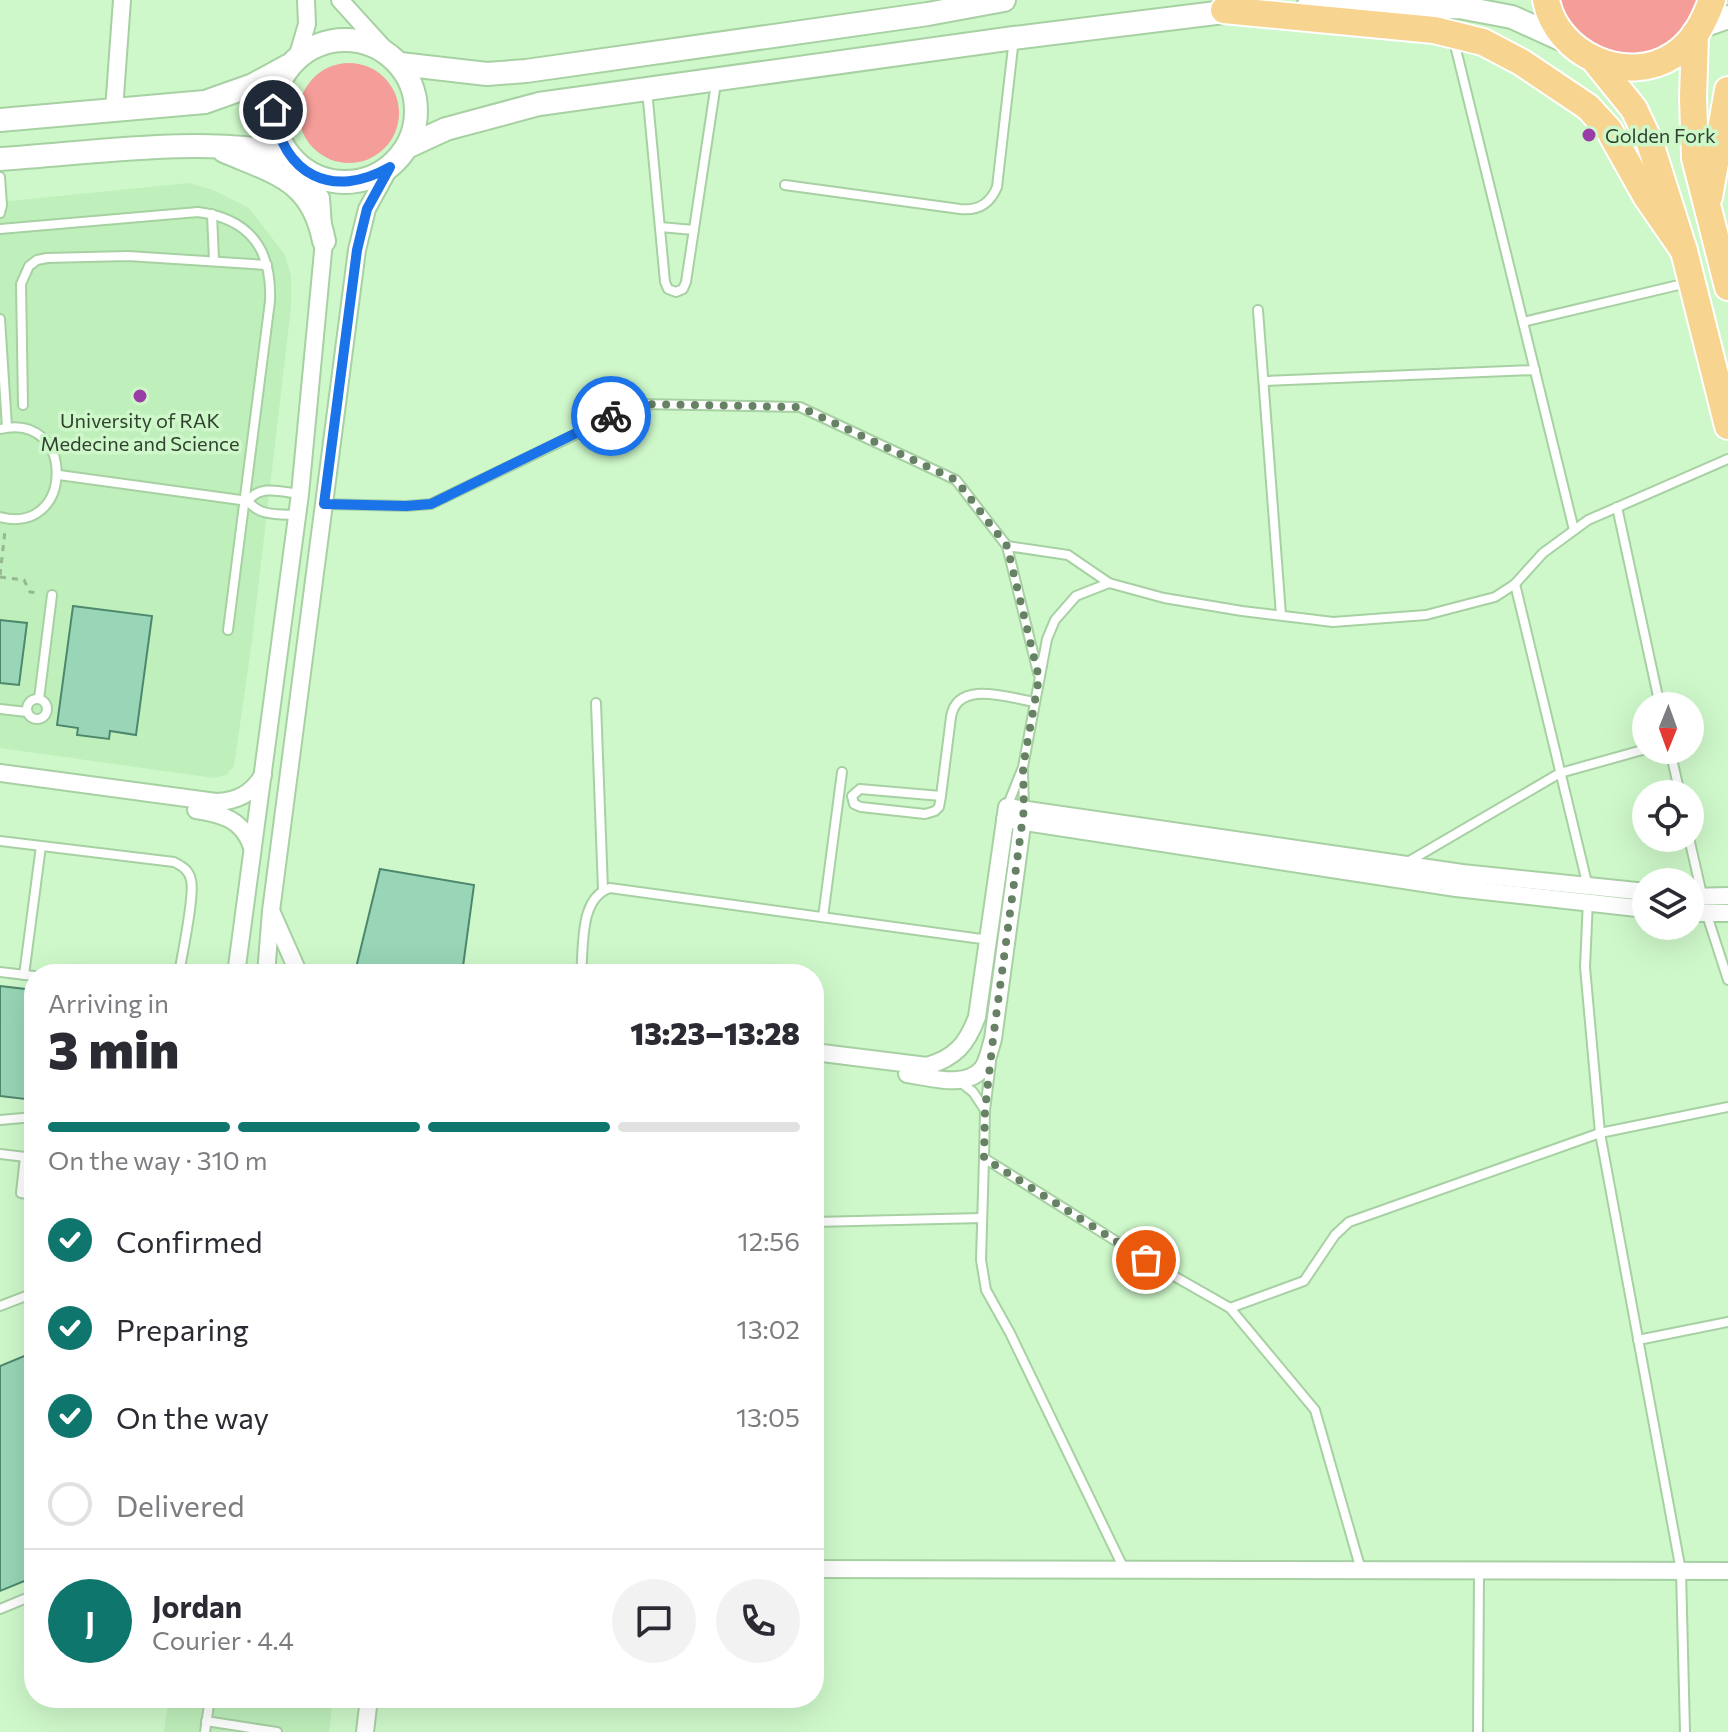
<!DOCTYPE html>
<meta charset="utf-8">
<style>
:root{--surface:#fff;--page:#f2f2f3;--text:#2b2b33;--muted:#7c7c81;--line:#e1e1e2;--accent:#0f766e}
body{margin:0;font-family:Commissioner,sans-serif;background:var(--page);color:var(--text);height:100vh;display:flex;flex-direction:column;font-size:30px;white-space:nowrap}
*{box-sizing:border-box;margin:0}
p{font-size:26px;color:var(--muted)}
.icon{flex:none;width:44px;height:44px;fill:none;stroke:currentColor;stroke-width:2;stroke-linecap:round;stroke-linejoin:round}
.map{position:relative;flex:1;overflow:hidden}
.drawer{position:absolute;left:24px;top:964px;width:800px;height:744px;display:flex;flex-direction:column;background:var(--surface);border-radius:32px;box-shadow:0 8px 32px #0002}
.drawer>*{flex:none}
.needle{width:52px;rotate:181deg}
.controls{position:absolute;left:1632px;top:692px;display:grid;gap:16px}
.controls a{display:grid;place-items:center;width:72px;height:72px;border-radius:50%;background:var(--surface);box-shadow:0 8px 32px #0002;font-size:40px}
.pin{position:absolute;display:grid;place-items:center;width:68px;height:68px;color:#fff;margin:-34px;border:4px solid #fff;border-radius:50%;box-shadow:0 2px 8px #0007}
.courier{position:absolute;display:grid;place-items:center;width:80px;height:80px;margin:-40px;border:6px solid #1a73e8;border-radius:50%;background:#fff;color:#222;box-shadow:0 2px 10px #0007}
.summary em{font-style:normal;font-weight:800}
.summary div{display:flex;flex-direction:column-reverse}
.summary{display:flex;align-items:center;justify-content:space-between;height:136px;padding:0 24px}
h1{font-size:52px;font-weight:800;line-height:60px}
.bar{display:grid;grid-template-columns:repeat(4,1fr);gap:12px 8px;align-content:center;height:96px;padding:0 24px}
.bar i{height:10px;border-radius:6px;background:var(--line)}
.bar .current{background:var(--accent)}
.bar p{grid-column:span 4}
.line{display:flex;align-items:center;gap:20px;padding:0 24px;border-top:2px solid var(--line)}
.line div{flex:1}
.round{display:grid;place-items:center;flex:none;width:84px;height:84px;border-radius:42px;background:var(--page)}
ol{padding:0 24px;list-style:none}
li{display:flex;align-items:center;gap:24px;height:88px}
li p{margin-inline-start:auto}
li .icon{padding:8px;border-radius:50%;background:var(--accent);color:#fff;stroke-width:4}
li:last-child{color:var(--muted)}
li i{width:44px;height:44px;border:4px solid var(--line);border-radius:50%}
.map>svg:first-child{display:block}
.built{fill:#bfefbb}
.green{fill:#f59d98}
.building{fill:#98d6b7;stroke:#4d886d;stroke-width:2}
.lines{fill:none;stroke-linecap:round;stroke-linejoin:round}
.service-casing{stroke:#a7d0a3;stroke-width:12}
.minor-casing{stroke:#a7d0a3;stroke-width:20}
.secondary-casing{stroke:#a7d0a3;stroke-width:26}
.trunk-casing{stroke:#fff;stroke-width:30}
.path{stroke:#96b793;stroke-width:3;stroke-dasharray:6 6;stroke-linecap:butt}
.service{stroke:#fff;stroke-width:8}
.minor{stroke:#fff;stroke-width:16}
.secondary{stroke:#fff;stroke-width:22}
.trunk{stroke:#f7d490;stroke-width:26}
.done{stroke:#678165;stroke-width:8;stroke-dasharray:0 14.4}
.route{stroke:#1a73e8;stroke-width:10}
.poi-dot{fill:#9a3da7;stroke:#cef8ca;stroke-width:3}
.labels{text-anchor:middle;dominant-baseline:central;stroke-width:7;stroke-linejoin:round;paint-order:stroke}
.poi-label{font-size:20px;fill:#30412f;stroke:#cef8ca;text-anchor:start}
</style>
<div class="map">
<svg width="1728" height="1732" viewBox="0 0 1728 1732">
<rect width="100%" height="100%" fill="#cef8ca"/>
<g class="built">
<path d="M189,183l24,7 36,18 36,47 6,21v31l-39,334 -18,125 -8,9 -12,3 -214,-30v-546z"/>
<path d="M169,1698h164l-4,34h-165z"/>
</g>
<g class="green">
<path d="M1560,0h139c-2,6 -3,13 -5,18 -3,7 -12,13 -17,18 -39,37 -105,15 -117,-36z"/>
<circle cx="349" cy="113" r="50"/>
</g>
<g class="building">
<path d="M73,606l79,10 -16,119 -26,-4 -1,8 -32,-4 1,-7 -21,-3z"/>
<path d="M0,620l27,3 -8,62 -19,-2z"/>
<path d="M380,869l94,16 -12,89 -107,-2z"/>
<path d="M0,986l34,4v49l-9,60 -25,-3z"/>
<path d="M34,1352v225l-34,14v-225z"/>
</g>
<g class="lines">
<defs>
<g id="service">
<path d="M1454,41l120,489"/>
<path d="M647,90l18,192 3,7 8,3 7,-3 3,-7 30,-199"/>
<path d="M0,177l2,28 -2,8"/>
<path d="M785,185l175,24c18,2 30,-5 37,-22l17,-149"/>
<path d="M212,214l2,46"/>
<path d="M660,227l34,3"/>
<path d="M0,229l198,-17c53,7 74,38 72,89l-42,329"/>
<path d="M1258,310l23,305"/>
<path d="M0,319l7,108"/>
<path d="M1523,322l164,-39"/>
<path d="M1264,381l271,-11"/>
<path d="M23,405l-2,-121 8,-18 8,-6 10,-2 81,-2 139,9"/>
<path d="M0,429c77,-18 74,108 0,88"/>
<path d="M59,475l189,26c12,16 32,13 50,14"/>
<path d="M248,501c12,-17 34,-9 52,-7"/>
<path d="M324,504l82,2 25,-2 208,-100 161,3 156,73 51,66 61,9 41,28"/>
<path d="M1617,507l43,199"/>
<path d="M1007,546l31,127"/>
<path d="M1515,584l73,303"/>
<path d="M39,699l13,-104"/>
<circle cx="37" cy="709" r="10"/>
<path d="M596,703l7,187"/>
<path d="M0,709l27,3"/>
<path d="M1670,750l10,44"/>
<path d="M1023,771l1,38"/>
<path d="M941,796l-81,-7 -8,7 2,8 7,3 64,7 10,-3 4,-4 2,-11 10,-79c6,-38 58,-19 84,-15"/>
<path d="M1007,807l16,-40 24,-128 8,-19 21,-24 33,-13 55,15 78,13 91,11 93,-7 69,-18 20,-13 28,-31 45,-33 140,-61"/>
<path d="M1689,838l14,61"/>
<path d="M0,841l174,21c8,4 15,8 17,18 4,15 -9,75 -12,94"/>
<path d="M1406,863l154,-90 86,-24"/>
<path d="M1588,900l-3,67 15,166 81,438 4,161"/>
<path d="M1706,912l22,68"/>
<path d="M823,917l19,-145"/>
<path d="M0,972l34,4"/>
<path d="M581,974c3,-28 -2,-76 29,-86l379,52"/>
<path d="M24,975l17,-129"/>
<path d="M991,1062l-6,48 -1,48 162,102 84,48 74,-27 31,-46 14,-13 251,-89 128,-26"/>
<path d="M959,1081l14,11 12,18"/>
<path d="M0,1120l34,-3"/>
<path d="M0,1154l34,4"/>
<path d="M25,1157l-4,36 13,2"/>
<path d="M984,1158l-3,102 5,30 24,43 114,236"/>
<path d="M814,1222l168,-4"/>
<path d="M0,1306l34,-13"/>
<path d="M1230,1308l85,102 46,160"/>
<path d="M1638,1340l90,-18"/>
<path d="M0,1609l34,-14"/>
<path d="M206,1721l71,11"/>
<path d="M205,1732l5,-34"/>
<path d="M1478,1732l1,-161"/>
</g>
<g id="minor">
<path d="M340,0l49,54"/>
<path d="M297,58l10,-34 -1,-24"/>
<path d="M114,110l8,-110"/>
<path d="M0,773l216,29c21,-1 36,-8 47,-27"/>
<path d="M196,810c27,4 47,10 56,37"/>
<path d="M1005,819l451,69 190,21"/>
<path d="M1690,897l38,-1"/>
<path d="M272,913l27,61"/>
<path d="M1690,913h38"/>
<path d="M236,974l64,-480 24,-253 -3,-43 -17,-28"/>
<path d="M266,974l5,-63 86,-661 10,-41 23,-42"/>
<path d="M814,1052l113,14c28,-8 40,-22 50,-49l30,-210 455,66 184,19"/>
<path d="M907,1074c22,3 58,15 75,-5 6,-7 8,-21 11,-30l31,-228"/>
<path d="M814,1569l914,2"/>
<path d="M365,1732l4,-34"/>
</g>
<g id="secondary">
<path d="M1307,8l152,-1 53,10 55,25"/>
<path d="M1703,26l25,-9"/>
<circle cx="345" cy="111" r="71"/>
<path d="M400,64l87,10 39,-3 402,-57 76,-14"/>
<path d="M0,120l205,-18 48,-17 35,-19"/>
<path d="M407,147l39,-18 93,-25 475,-66 226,-28"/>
<path d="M224,151c51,22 88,28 100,90"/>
<path d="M0,159c94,-6 195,-23 288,-5"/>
</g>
<g id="trunk">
<path d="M1546,0c10,54 80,87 128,55 20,-13 30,-33 38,-55"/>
<path d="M1224,10l210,20 49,12 38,20 67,45 21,23 37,66 38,55"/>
<path d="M1695,34l-2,64 2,60 33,129"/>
<path d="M1596,62l38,47 16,34 34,108 44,175"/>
<path d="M1709,197l19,-107"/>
</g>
</defs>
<use href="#service" class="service-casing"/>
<use href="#minor" class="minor-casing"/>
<use href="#secondary" class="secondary-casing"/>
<use href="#trunk" class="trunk-casing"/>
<g class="path">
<path d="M0,575l5,-44"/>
<path d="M0,577l24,3 6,12 10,1"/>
</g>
<use href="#service" class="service"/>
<use href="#minor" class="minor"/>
<use href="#secondary" class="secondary"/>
<use href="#trunk" class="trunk"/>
</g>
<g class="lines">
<path class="done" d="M611,416l28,-12 161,3 156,73 51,66 32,132 -16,89 1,42 -31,230 -8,71 -1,48 162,102"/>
<path class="route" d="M273,110c10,65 59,90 117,57l-23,42 -10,41 -33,254 82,2 25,-2 180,-88"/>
</g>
<g class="poi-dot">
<circle cx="1589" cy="135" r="8"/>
<circle cx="140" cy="396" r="8"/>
</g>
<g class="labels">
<g class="poi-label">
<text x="1605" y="135">Golden Fork</text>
<text x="140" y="420" text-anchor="middle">University of RAK<tspan x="140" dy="23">Medecine and Science</tspan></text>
</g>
</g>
</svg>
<div class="controls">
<a><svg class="needle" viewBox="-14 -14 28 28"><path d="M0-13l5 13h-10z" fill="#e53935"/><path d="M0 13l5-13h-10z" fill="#7c7c81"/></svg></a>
<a><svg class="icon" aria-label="locate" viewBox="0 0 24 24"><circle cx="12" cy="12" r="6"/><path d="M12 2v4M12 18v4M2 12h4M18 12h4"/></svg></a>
<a><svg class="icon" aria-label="layers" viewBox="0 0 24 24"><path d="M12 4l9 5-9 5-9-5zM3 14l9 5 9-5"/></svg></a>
</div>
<div class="pin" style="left:1146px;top:1260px;background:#ea580c"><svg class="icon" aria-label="bag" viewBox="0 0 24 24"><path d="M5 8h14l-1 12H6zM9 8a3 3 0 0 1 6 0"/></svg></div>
<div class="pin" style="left:273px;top:110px;background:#1f2937"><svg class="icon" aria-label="home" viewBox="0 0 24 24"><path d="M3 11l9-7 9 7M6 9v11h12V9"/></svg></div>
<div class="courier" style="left:611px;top:416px"><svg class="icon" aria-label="bike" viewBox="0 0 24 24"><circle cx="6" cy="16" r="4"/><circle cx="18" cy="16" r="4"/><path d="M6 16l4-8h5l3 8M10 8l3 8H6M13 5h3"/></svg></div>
<section class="drawer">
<div class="summary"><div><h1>3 min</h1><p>Arriving in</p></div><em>13:23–13:28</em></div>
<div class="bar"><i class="current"></i><i class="current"></i><i class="current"></i><i></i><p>On the way · 310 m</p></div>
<ol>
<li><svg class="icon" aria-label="check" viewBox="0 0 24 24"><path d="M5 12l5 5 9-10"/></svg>Confirmed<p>12:56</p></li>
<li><svg class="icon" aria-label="check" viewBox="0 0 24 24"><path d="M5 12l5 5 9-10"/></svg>Preparing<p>13:02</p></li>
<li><svg class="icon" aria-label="check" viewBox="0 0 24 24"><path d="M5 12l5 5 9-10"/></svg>On the way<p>13:05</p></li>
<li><i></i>Delivered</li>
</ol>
<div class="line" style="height:144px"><b class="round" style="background:var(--accent);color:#fff">J</b><div><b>Jordan</b><p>Courier · 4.4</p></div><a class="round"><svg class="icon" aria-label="chat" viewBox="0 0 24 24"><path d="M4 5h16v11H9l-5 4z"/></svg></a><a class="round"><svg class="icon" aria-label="phone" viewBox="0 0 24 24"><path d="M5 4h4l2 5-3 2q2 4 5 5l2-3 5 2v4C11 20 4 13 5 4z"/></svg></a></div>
</section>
</div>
